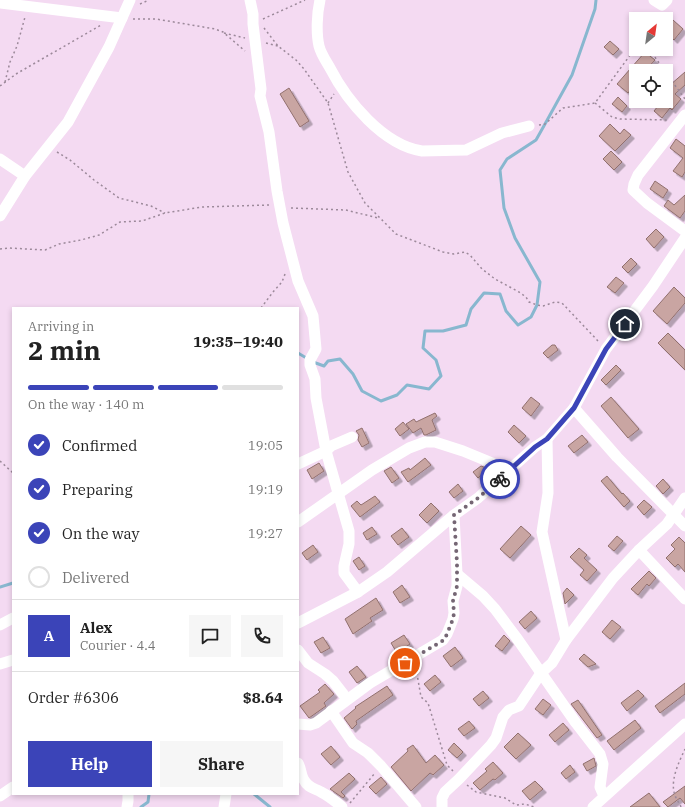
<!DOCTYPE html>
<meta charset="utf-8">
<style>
:root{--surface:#fff;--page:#f6f6f6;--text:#222;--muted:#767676;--line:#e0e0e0;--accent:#3b44b8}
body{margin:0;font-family:"IBM Plex Serif",serif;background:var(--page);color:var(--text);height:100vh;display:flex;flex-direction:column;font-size:15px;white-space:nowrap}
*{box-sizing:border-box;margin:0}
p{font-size:13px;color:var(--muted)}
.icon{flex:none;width:22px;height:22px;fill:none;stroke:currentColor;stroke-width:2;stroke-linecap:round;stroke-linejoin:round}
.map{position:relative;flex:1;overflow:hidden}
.sheet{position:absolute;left:12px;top:307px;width:287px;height:488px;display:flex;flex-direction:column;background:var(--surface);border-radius:0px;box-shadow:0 2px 6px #0003}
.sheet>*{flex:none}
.needle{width:26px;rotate:29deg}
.fabs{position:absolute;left:629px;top:12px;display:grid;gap:8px}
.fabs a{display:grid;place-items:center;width:44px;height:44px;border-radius:0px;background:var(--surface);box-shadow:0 2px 6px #0003;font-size:20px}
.pin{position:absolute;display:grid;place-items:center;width:34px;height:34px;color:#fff;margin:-17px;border:2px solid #fff;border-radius:50%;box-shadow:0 1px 4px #0007}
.courier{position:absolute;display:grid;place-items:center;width:40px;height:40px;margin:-20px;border:3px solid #3b44b8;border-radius:50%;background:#fff;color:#222;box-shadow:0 1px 5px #0007}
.headline em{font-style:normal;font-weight:700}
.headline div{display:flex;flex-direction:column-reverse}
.headline{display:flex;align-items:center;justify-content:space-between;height:68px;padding:0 16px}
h1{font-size:26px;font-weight:700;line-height:30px}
.bar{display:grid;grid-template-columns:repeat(4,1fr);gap:6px 4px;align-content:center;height:48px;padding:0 16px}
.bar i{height:5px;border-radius:3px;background:var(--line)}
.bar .active{background:var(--accent)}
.bar p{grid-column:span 4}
.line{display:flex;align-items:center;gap:10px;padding:0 16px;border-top:1px solid var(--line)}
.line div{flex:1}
.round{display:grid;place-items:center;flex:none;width:42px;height:42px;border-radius:0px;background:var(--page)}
ol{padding:0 16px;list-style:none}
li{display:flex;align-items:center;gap:12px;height:44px}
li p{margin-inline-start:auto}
li .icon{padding:4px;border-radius:50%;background:var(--accent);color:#fff;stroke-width:4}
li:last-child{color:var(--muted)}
li i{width:22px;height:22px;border:2px solid var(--line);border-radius:50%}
.action{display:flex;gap:8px;margin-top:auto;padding:8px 16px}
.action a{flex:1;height:46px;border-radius:0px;background:var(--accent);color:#fff;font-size:16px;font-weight:700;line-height:46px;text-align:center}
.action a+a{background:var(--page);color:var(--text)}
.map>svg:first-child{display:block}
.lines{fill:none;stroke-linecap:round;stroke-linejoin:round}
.stream{stroke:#88b7cf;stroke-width:3}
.building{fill:#c9a5a2;stroke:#91706e;filter:url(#shadow)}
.path{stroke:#9c899a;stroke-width:1.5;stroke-dasharray:2 3;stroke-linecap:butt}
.minor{stroke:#fff;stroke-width:11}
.done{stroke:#756674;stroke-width:4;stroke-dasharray:0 7.2}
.route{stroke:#3b44b8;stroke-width:5}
</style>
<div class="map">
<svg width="685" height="807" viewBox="0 0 685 807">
<defs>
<filter id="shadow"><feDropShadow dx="3.5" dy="3.5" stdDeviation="0" flood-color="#0004"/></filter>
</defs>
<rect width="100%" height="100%" fill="#f4daf2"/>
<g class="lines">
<g class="stream">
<path d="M298,353l10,6"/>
<path d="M313,362l11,4 4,-5 12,-2 13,15 9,17 19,10 16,-6 10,-10 22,4 12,-13 -5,-16 -13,-12 2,-17h18l23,-6 5,-16 13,-16 16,1 6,17 12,14 13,-8 6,-12 3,-23 -25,-44 -11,-30 -4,-38 7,-11 29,-19 9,-16 27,-49 23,-66 1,-9"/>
<path d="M0,587l13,-4"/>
<path d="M254,794l16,13"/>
<path d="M141,807l7,-5 1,-8"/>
</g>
</g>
<g class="building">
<path d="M673,20l10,9 -9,11 -8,-8v-5z"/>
<path d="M610,41l9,8 -6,6 -9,-8z"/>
<path d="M645,52l10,8 -10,11h-9v12l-8,10 -11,-9z"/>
<path d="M685,72v13l-10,9 6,5 -9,11 -2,-2 -8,10 -8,-7 8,-10h4v-20l4,4z"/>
<path d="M289,88l20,33 -9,6 -20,-33z"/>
<path d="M618,97l9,9 -5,6 -10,-8z"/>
<path d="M610,124l10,10 4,-5 7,6 -16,16 -16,-15z"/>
<path d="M676,139l9,7v26l-3,5 -9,-6 10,-13 -13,-10z"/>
<path d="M611,151l11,11 -8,8 -11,-11z"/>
<path d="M655,181l13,9 -5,8 -13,-9z"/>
<path d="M685,195v16l-5,7 -16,-12 4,-6 6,5z"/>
<path d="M656,229l8,8 -10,11 -8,-9z"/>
<path d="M631,258l6,6 -9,9 -6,-6z"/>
<path d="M616,277l8,6 -9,10 -8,-6z"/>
<path d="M674,287l11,11v5l-18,21 -14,-13z"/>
<path d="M668,333l17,17v20l-27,-27z"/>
<path d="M552,345h3l3,5 -10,8 -5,-5z"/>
<path d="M616,365l5,5 -15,15 -5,-5z"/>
<path d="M531,397l9,7 -9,12 -9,-8z"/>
<path d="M611,397l28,32 -11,9 -27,-32z"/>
<path d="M435,413l2,3 -5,4 4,10 -10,5h-2l-3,-7 -8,5 -7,-9 8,-5 2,3z"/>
<path d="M403,422l6,7 -9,7 -5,-7z"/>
<path d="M514,425l12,11 -7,7 -11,-11z"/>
<path d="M362,428l7,15 -7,4 -4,-7 1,-5 -3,-4z"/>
<path d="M582,435l6,7 -14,11 -6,-7z"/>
<path d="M425,458l6,7 -23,17 -7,-10 8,-4 1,2z"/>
<path d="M319,463l5,8 -12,8 -5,-9z"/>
<path d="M481,466l8,3 -11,9 -5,-6z"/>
<path d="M391,467l8,11 -7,5 -8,-12z"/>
<path d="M607,476l15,18 1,-1 7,8 -6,6 -23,-26z"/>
<path d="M663,479l7,8 -7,7 -7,-8z"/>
<path d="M458,484l5,7 -9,7 -5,-6z"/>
<path d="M375,496l5,6 -20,15 -9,-11 6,-5 4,4z"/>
<path d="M644,500l8,7 -8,8 -7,-8z"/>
<path d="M431,503l8,8 -12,12 -8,-8z"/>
<path d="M521,526l10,9 -21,23 -10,-9z"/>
<path d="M372,527l5,7 -10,6 -4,-7z"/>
<path d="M402,528l7,9 -11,8 -7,-9z"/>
<path d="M617,536l6,5 -9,10 -6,-5z"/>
<path d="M679,537l6,6v29l-7,-8 -3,3 -9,-9 9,-9 -4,-4z"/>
<path d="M313,545l5,7 -11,8 -5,-7z"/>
<path d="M579,548l8,7 -3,3 13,12 -10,11 -7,-6 4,-5 -14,-13z"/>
<path d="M359,557l6,9 -6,4 -6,-9z"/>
<path d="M649,571l7,7 -7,8 -2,-2 -9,11 -7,-6z"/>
<path d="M402,585l8,12 -10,6 -7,-11z"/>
<path d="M567,588l7,7 -9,9 -2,-11z"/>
<path d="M376,598l7,12 -13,8 2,3 -19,13 -8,-15z"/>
<path d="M531,611l6,7 -12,11 -6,-7z"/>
<path d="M612,620l9,7 -11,12 -8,-7z"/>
<path d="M404,635l6,9 -13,9 -6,-10z"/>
<path d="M504,635l6,6 -8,10 -7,-5z"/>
<path d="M323,637l7,11 -9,5 -7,-11z"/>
<path d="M455,647l8,11 -12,9 -8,-11z"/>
<path d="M584,654l12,10 -8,3 -9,-8z"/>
<path d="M357,666l9,11 -9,6 -8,-11z"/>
<path d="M435,675l6,7 -11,9 -6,-7z"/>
<path d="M685,683v11l-25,19 -5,-7z"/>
<path d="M325,684l9,10 -10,9 2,3 -17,12 -9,-12 20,-14 -2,-2z"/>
<path d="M387,686l6,9 -37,26 1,3 -5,5 -8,-11 12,-10 -1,-1z"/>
<path d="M638,690l6,6 -17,15 -6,-8z"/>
<path d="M483,691l6,7 -10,8 -6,-7z"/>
<path d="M543,699l8,6 -8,10 -8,-6z"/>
<path d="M578,700l24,35 -5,3 -26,-34z"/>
<path d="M635,720l6,8 -27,22 -7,-9z"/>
<path d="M469,721l6,7 -11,8 -6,-7z"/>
<path d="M563,723l6,7 -14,12 -6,-7z"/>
<path d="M518,733l13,12 -15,14 -12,-12z"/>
<path d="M454,743l9,9 -6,6 -9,-8z"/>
<path d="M413,745l13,18 9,-8 9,10 -11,10 -3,-2 -19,18 -20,-24 17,-16 -1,-2z"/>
<path d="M331,746l9,11 -9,8 -10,-11z"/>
<path d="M594,758l2,8 -9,5 -4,-7z"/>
<path d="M493,762l10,11 -8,7 -2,-1 -13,11 -7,-7 14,-12 -2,-2z"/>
<path d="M570,765l5,7 -9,7 -5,-6z"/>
<path d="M349,773l6,6 -14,13 4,4 -2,2 -13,-9z"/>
<path d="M381,777l6,7 -11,10 -7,-7z"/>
<path d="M535,781l8,8 -13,11 -8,-9z"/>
<path d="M685,786v18l-5,-6 -12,9 -5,-5z"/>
<path d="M649,793l11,14h-30z"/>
</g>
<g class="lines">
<g class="path">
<path d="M140,4l9,-4"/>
<path d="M133,19h23l59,10 8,3 22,19"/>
<path d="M263,19l42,-19"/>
<path d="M653,19l4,-6"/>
<path d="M264,28l14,18 18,14 8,9 24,34 20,69 17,31 31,31 47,18 11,2 11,-2 5,3 12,14 13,10 24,13 7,5 3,5 8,3 6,1 12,-4 7,1 36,38"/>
<path d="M224,33l21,5"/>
<path d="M266,43l12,3"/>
<path d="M649,49l16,22"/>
<path d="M666,73l19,26"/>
<path d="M5,82l5,-20 7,-16 8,-29"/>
<path d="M0,86l16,-12 85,-49"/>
<path d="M328,103l6,-9"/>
<path d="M595,103l17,14 8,2 48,1"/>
<path d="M539,125l6,-1 18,-16 32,-5 41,-56"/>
<path d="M57,152l13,8 24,20 25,18 32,8 14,7"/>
<path d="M291,208l55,2 32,8"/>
<path d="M0,249l9,-1 36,2 14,-6 22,-4 18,-5 21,-13 22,-1 23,-8 37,-6 67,-2"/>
<path d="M261,308l12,-16 9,-10 3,-8"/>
<path d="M0,461l13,12"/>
<path d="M416,668l5,29 7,6 19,62 6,6"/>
<path d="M467,785l9,7 29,6 11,7 9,-1 9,3"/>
<path d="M350,803l25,-30"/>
<path d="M681,807c-2,-5 -6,-9 -7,-15 -3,-14 5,-30 11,-43"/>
</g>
<g class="minor">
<path d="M250,0l3,14v10l8,65 -1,7 9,36 8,59 6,32 15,58 15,35 3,33 -6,11v5l5,14 1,19 10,53 23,80v13l-5,22v7l14,19"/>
<path d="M320,0c-3,13 -4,33 -1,46 2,8 7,15 11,22 17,33 53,77 92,83l44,-1 36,-17 27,-7"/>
<path d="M654,0l8,5 5,-5"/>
<path d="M0,3l122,15"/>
<path d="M685,115l-47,60 -4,9 -1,6 14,13 38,28"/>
<path d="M0,159l25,17"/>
<path d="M0,216l25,-40 43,-54 41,-75 21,-47"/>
<path d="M574,408l43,49 68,69"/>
<path d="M547,439l1,54 -6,39 24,108"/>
<path d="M298,464l28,-13 5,-5 21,-9"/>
<path d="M298,522l74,-52 37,-22 16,-6h10l28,9 46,19"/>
<path d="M639,550l46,49"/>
<path d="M457,574l26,22 12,13 21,28 60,86 24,31 3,10 -3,23 4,9"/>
<path d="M298,623l60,-31 29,-20 67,-57 24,-17 57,-51 12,-8 27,-31 32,-59 47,-63 32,-48"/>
<path d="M0,625l13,-7"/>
<path d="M298,650l10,13 17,11 8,7 14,18"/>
<path d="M0,664l13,-4"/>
<path d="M331,711l22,32 15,10 13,13 35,41"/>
<path d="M298,724l12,1 6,-2 54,-40 73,-43 4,-6 6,-15 1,-6 -1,-12 4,-15v-12l-3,-59"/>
<path d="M298,763c3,5 3,13 6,17 4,8 10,8 17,12 8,4 14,9 21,15"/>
<path d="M0,796l13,-9"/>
<path d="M127,807l1,-6v-7"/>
<path d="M224,807l2,-13"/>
<path d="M442,807v-9l3,-6 14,-13 32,-34 5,-7 7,-21 6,-7 10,-4 22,-33 11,-10 14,-23 47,-62 26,-28 28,-26 18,-26"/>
<path d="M593,807l92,-83"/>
</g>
</g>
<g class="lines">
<path class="done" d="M405,663l39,-23 3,-6 6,-15 1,-6 -1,-12 4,-15v-23l-3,-48 24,-17 22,-19"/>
<path class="route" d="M500,479l35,-32 12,-8 27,-31 32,-59 19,-25"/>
</g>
</svg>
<div class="fabs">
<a><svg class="needle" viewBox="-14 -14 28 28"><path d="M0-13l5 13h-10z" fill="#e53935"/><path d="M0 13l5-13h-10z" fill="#767676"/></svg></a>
<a><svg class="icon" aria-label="locate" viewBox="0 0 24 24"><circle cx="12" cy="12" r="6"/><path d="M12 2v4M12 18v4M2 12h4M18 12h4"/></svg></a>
</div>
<div class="pin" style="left:405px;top:663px;background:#ea580c"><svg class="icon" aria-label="bag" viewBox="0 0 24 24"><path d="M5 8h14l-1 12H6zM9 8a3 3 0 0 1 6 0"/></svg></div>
<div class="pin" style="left:625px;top:324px;background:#1f2937"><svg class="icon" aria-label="home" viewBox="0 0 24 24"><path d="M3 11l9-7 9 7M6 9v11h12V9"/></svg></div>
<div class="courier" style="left:500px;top:479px"><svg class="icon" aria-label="bike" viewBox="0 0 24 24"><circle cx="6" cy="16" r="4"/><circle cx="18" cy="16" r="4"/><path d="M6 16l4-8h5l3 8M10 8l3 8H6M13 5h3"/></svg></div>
<section class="sheet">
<div class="headline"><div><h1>2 min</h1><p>Arriving in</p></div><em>19:35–19:40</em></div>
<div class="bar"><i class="active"></i><i class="active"></i><i class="active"></i><i></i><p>On the way · 140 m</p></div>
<ol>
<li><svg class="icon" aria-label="check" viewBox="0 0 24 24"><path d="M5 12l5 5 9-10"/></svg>Confirmed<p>19:05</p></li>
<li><svg class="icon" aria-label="check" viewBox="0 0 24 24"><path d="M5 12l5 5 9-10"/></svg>Preparing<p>19:19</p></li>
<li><svg class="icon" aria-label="check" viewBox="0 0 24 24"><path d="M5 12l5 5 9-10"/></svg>On the way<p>19:27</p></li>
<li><i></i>Delivered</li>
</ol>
<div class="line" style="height:72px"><b class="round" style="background:var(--accent);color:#fff">A</b><div><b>Alex</b><p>Courier · 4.4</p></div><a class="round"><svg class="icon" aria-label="chat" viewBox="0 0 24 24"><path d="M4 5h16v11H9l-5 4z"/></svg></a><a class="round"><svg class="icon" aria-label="phone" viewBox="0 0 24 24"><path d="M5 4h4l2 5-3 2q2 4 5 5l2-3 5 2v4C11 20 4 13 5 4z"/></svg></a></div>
<div class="line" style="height:52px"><div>Order #6306</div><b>$8.64</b></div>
<div class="action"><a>Help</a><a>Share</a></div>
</section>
</div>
